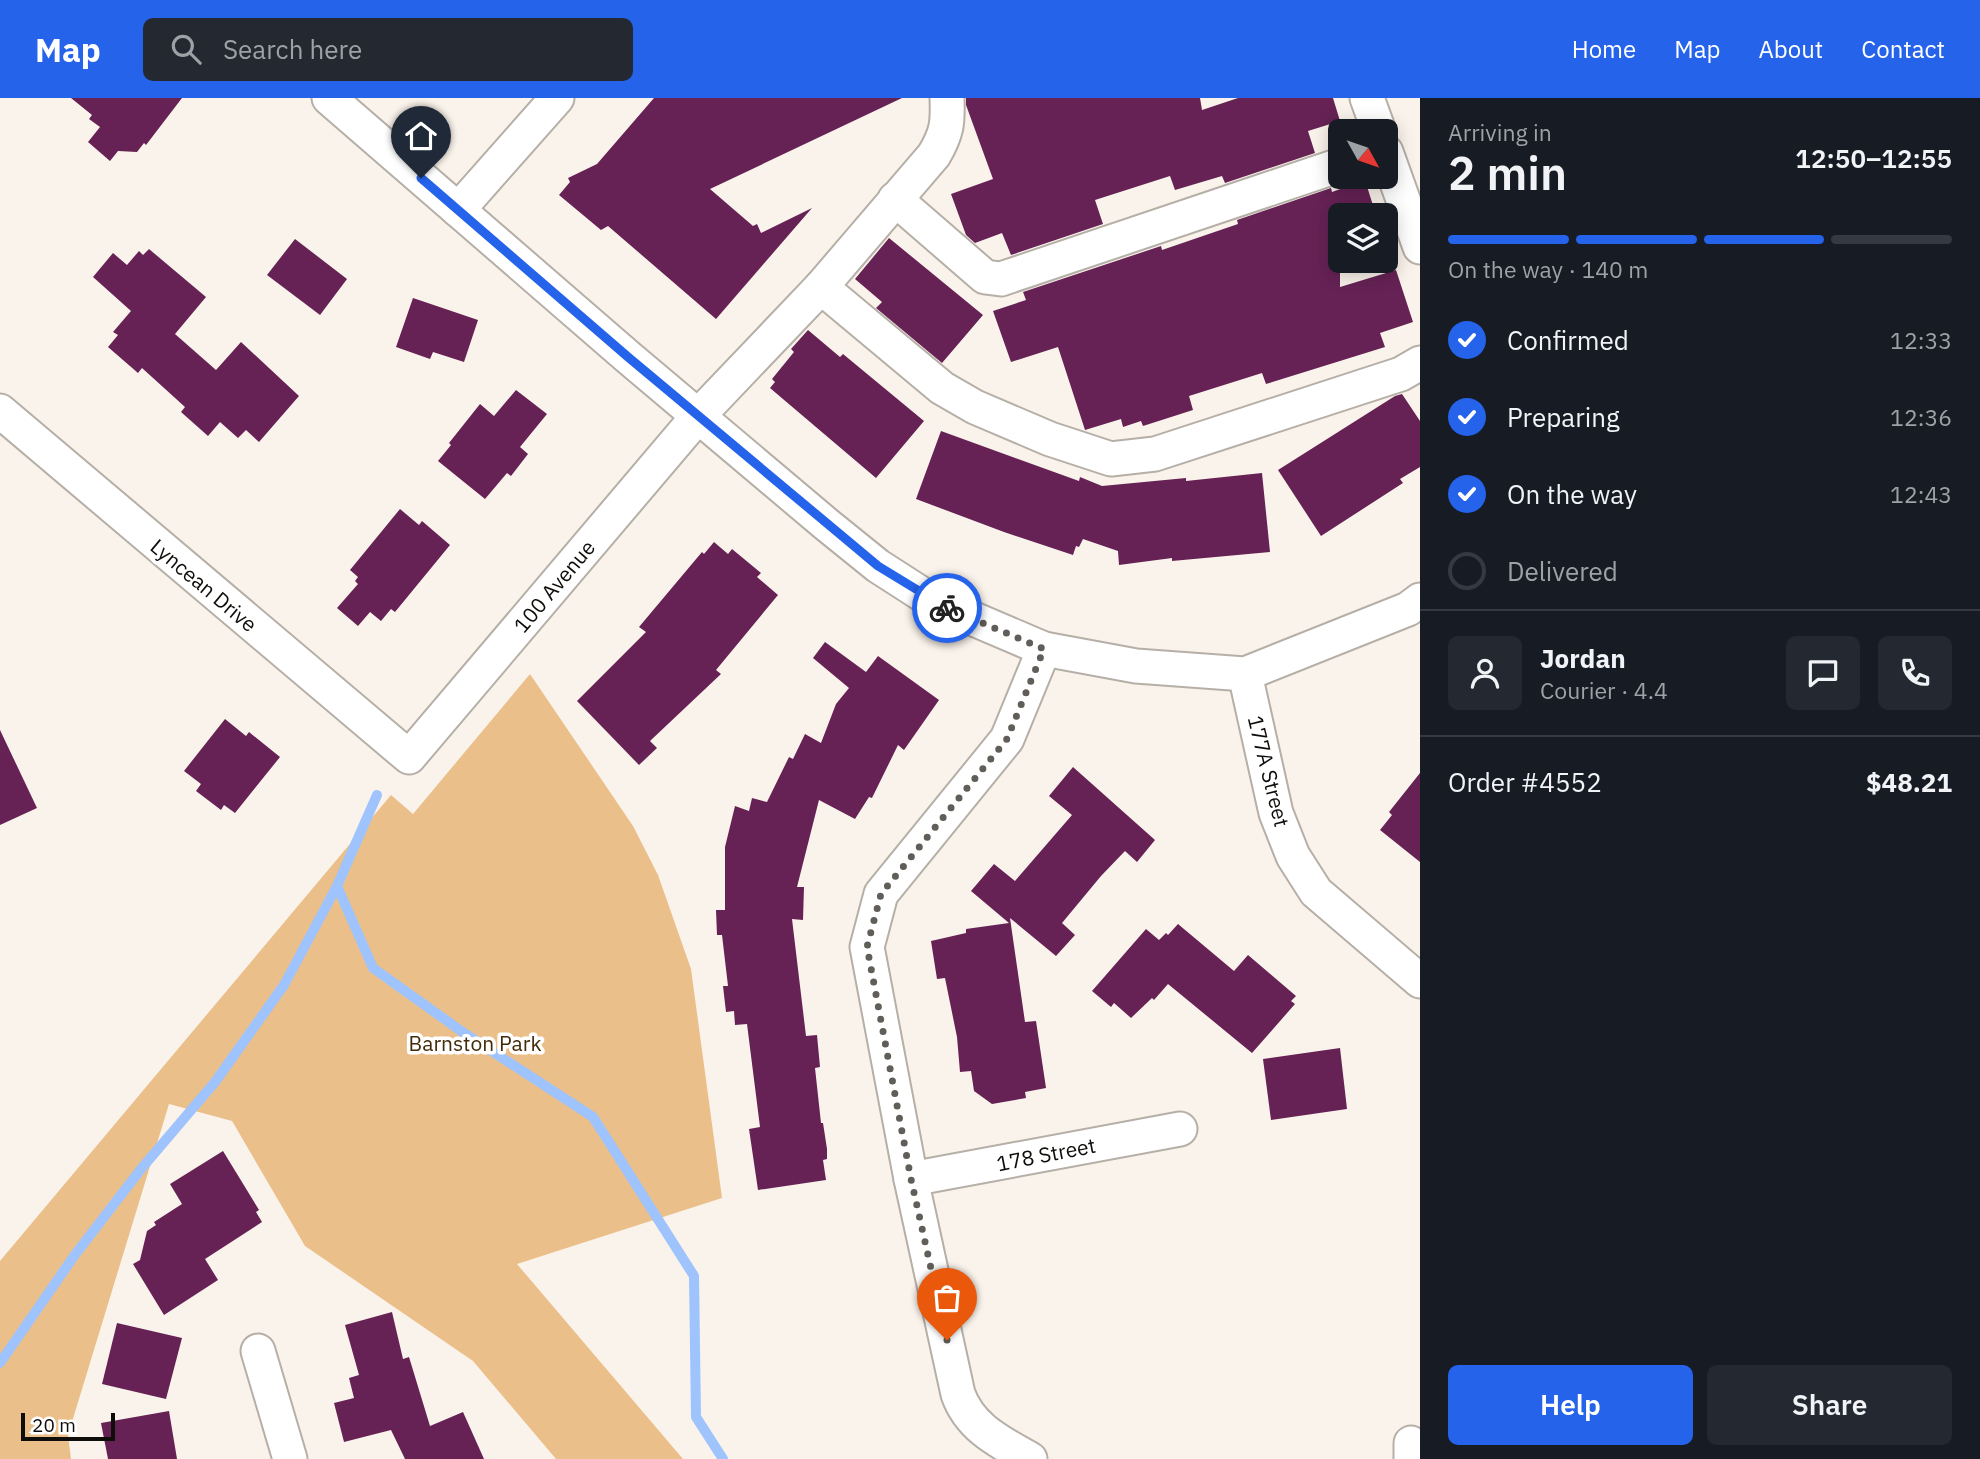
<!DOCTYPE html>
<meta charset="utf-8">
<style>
:root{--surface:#171b24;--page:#242831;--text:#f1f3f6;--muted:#9ea1a6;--line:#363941;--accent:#2563eb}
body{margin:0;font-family:"IBM Plex Sans",sans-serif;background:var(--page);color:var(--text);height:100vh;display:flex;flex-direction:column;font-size:26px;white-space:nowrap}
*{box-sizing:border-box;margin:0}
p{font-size:23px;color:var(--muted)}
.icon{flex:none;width:38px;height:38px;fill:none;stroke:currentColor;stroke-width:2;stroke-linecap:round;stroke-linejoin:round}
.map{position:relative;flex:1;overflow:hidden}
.panel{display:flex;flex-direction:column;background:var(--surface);width:560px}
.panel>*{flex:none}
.needle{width:46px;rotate:130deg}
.tools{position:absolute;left:1328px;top:21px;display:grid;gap:14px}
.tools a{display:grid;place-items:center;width:70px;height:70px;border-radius:10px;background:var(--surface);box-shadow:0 4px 18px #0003;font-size:35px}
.scale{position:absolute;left:21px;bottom:18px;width:94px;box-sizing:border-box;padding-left:7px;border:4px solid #0f0d0a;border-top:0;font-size:19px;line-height:24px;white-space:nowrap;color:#0f0d0a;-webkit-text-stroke:5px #fff;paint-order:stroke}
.pin{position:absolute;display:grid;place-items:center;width:60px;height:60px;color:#fff;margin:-72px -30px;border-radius:50% 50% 50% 0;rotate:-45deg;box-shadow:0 0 7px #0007}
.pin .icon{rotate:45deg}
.courier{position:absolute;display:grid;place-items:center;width:70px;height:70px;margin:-35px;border:5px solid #2563eb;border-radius:50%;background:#fff;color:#222;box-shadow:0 2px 9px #0007}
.headline em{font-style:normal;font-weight:600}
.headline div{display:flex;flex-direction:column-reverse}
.headline{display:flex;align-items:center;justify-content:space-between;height:119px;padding:0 28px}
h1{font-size:46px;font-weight:600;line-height:52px}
.bar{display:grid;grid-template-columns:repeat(4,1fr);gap:10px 7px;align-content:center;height:84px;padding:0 28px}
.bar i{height:9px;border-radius:5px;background:var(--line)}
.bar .current{background:var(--accent)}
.bar p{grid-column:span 4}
.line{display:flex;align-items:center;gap:18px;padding:0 28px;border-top:2px solid var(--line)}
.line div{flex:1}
.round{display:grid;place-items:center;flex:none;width:74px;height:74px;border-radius:10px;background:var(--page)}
ol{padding:0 28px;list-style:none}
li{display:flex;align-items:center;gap:21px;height:77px}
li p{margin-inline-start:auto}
li .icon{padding:7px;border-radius:50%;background:var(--accent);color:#fff;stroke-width:4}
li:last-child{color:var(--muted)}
li i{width:38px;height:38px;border:4px solid var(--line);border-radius:50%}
.action{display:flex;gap:14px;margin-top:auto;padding:14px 28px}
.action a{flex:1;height:80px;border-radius:10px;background:var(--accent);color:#fff;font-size:28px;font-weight:600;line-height:80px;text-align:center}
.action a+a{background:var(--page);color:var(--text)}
header{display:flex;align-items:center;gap:42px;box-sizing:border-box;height:98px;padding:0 35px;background:var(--accent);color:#fff}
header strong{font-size:33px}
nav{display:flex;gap:38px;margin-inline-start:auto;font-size:24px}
.search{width:490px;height:63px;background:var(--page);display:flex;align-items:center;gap:18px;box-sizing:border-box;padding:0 24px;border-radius:10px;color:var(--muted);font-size:26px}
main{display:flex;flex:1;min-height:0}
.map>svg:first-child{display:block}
.green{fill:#ebbf8a}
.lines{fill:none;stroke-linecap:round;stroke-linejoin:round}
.stream{stroke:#9ec3fd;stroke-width:10}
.building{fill:#625}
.minor-casing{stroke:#b6afa7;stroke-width:37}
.minor{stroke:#fff;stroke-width:33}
.done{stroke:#615e59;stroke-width:7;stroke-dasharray:0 12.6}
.route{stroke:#2563eb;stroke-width:9}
.labels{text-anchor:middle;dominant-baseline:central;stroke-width:7;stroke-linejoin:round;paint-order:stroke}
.street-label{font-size:21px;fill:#0f0d0a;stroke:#fff}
.park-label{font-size:21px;fill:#432c0a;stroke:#fff}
</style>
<header>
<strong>Map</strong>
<div class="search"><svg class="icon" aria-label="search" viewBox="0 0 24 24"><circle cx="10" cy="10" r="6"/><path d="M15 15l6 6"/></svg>Search here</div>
<nav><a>Home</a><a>Map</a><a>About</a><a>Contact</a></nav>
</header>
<main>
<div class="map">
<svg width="1420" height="1361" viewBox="0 0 1420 1361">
<rect width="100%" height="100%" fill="#faf3eb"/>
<path class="green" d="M530,576l103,152 25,49 33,94 31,229 -205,66 166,195h-127l-83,-98 -168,-115 -73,-125 -63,-17 -101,331 3,24h-71v-198l391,-466 22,19z"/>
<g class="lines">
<g class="stream">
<path d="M337,788l36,82 88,63 132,86 101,159 2,141 27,42"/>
<path d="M0,1265l74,-107 67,-87 74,-87 69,-97 53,-99 40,-91"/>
</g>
</g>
<g class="building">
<path d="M71,0h111l-36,47 -2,-2 -7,9 -19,-1 -8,10 -22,-19 12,-15 -11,-8 3,-4z"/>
<path d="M654,0h248l-192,91 43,37 4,-2 4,9 51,-25 -96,111 -108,-93 -7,4 -42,-35 11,-13 -2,-4 29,-14z"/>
<path d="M966,0h234l2,12 36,-12h95l7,23 -32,10 7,22 -90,30 -3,-7 -47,14 -5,-14 -75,24 8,24 -92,31 -9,-22 -27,10 -9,-8 -15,-41 42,-15 -27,-74z"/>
<path d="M1365,82l11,35h-36v72l56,-17 17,52 -33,11 5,14 -119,37 -4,-11 -73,23 4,14 -50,16 -2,-5 -18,6 -2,-8 -36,11 -27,-83 -47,15 -18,-51 33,-11 -3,-8 138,-46 1,4 76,-26 -1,-4 94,-32 1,4z"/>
<path d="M889,140l94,77 -41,48 -66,-55 6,-6 -27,-23z"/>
<path d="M295,141l52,40 -27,36 -53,-40z"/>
<path d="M149,151l57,48 -31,37 41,36 25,-28 58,54 -40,46 -13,-12 -8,8 -18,-16 -12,14 -27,-24 4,-5 -43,-39 -4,5 -30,-26 10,-12 -5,-3 18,-21 -38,-34 20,-24 14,12 12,-14 4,4z"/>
<path d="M413,200l65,22 -14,42 -31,-10 -3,7 -34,-12z"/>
<path d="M808,232l32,27 3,-3 81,67 -48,57 -106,-90 5,-6 -3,-3 22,-27 -3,-3z"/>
<path d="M516,292l31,24 -27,33 8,7 -17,22 -4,-3 -22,26 -47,-38 13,-16 -2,-2 31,-39 14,12z"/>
<path d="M1402,296l18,27v46l-20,12 3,4 -82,53 -43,-66 117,-74z"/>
<path d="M941,333l138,50 1,-4 22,9 84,-8v3l76,-8 8,79 -98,9v-3l-53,7 -1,-14 -35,-12 -4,8 -3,-1 -3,9 -69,-23 -88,-33z"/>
<path d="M400,411l19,16 3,-4 28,24 -55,67 -4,-3 -10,12 -11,-9 -12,14 -21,-18 21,-24 -3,-3 3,-4 -8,-7z"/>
<path d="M714,444l14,12 4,-5 29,24 -4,4 21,18 -62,75 5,4 -71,67 7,7 -18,17 -62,-64 69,-69 -7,-5 63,-75 2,2z"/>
<path d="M825,544l41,30 12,-16 61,44 -35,50 -6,-5 -26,53 -3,-1 -14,22 -36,-19 -22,87h7l-1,33 -11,-1 14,117 11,-1 3,32 -5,1 6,55h2l4,26v10l-4,1 3,20 -68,10 -9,-61 11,-2 -13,-103 -12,1 -1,-14 -8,1 -3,-26h5l-6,-51h-5l-1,-25h9v-63l10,-41 14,5 3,-13 15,4 22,-45 4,2 12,-25 16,9 15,-39 13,-16 -36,-30z"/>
<path d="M225,621l21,17 3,-4 31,25 -45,56 -11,-8 -3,5 -25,-19 5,-7 -17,-13z"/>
<path d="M0,632l37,78 -37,17z"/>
<path d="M1073,669l82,73 -18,22 -12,-11 -24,25 -39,47 13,12 -19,21 -46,-38 15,104 11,-1 10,67 -21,4 1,6 -34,6 -18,-13 -3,-20 -11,1 -3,-35 -12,-59 -8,1 -6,-38 35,-8v-4l43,-6 -38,-32 23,-27 21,17 57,-66 -23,-19z"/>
<path d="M1420,675v89l-40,-32 12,-15 -3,-3z"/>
<path d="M1178,826l56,47 14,-16 48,41 -5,5 4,3 -43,49 -84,-69 -14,16 -2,-2 -21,20 -17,-15 -3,4 -19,-16 54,-62 13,11 7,-7 2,2z"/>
<path d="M1340,950l7,61 -76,11 -8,-61z"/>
<path d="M223,1053l36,59 -3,2 6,10 -57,37 13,21 -54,35 -31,-51 7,-4 7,-29 9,-6 -2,-3 28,-18 -12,-20z"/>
<path d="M392,1214l11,47 6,-2 21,69 33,-14 21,47h-79l-14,-29 -47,12 -10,-39 20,-5 -5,-20 10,-3 -14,-50z"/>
<path d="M117,1225l65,15 -16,61 -64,-15z"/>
<path d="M169,1313l8,48h-69l-7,-36z"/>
</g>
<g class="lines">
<defs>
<g id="minor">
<path d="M329,0l299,259 198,167 52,42 56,36 110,47 92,17 109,8 163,-65 12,-9"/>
<path d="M1367,0l12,33"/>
<path d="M1386,54l34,95"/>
<path d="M895,101l90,78 16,2 339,-114"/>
<path d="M458,112l99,-112"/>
<path d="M821,189l121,101 33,19 75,32 61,20 44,-5 246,-80 19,-11"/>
<path d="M0,313l409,346 290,-342 122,-128 113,-132c13,-22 14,-32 13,-57"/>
<path d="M1245,576l31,139 17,43 23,36 104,89"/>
<path d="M911,1081l269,-50"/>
<path d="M258,1253l32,108"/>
<path d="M1030,1361c-30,-17 -60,-31 -72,-65l-47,-215 -44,-232 14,-53 126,-155 37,-90"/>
<path d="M1411,1361v-16"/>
</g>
</defs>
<use href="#minor" class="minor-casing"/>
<use href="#minor" class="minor"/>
</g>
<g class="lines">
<path class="done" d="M947,1242l-36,-161 -44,-232 14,-53 126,-155 37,-90 -97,-41"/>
<path class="route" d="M421,80l207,179 250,209 69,42"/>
</g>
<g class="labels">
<g class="street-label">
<text transform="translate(204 487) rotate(40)">Lyncean Drive</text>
<text transform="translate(554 488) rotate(-50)">100 Avenue</text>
<text transform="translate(1269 673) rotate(76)">177A Street</text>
<text transform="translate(1046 1056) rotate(-11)">178 Street</text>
</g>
<g class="park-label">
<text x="475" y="945">Barnston Park</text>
</g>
</g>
</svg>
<div class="tools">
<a><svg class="needle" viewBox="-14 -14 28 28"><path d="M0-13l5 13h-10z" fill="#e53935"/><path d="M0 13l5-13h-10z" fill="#9ea1a6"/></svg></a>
<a><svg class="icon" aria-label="layers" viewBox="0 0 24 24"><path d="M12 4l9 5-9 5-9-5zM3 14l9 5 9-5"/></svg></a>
</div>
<div class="scale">20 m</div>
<div class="pin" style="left:947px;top:1242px;background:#ea580c"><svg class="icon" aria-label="bag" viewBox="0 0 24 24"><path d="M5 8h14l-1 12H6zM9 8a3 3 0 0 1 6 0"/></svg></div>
<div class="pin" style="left:421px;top:80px;background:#1f2937"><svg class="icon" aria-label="home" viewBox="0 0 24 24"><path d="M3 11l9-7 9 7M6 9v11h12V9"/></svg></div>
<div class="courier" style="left:947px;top:510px"><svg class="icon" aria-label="bike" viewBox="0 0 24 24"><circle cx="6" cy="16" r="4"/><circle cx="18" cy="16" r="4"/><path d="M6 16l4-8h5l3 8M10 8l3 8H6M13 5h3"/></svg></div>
</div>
<section class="panel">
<div class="headline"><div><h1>2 min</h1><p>Arriving in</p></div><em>12:50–12:55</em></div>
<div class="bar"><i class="current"></i><i class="current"></i><i class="current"></i><i></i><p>On the way · 140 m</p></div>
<ol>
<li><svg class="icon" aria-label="check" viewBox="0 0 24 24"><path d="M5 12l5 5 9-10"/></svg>Confirmed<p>12:33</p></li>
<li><svg class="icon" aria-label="check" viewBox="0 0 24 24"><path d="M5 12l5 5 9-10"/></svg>Preparing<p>12:36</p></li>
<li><svg class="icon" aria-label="check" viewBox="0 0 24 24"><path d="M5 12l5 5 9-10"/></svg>On the way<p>12:43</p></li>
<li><i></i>Delivered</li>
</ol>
<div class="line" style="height:126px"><a class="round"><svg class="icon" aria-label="person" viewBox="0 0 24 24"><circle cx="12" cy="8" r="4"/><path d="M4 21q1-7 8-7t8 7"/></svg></a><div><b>Jordan</b><p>Courier · 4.4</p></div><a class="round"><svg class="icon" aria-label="chat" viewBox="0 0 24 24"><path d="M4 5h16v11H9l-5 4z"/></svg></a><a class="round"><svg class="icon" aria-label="phone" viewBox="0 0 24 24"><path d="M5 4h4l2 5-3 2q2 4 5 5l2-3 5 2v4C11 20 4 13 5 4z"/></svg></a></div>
<div class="line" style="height:91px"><div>Order #4552</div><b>$48.21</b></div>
<div class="action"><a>Help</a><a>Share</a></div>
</section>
</main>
